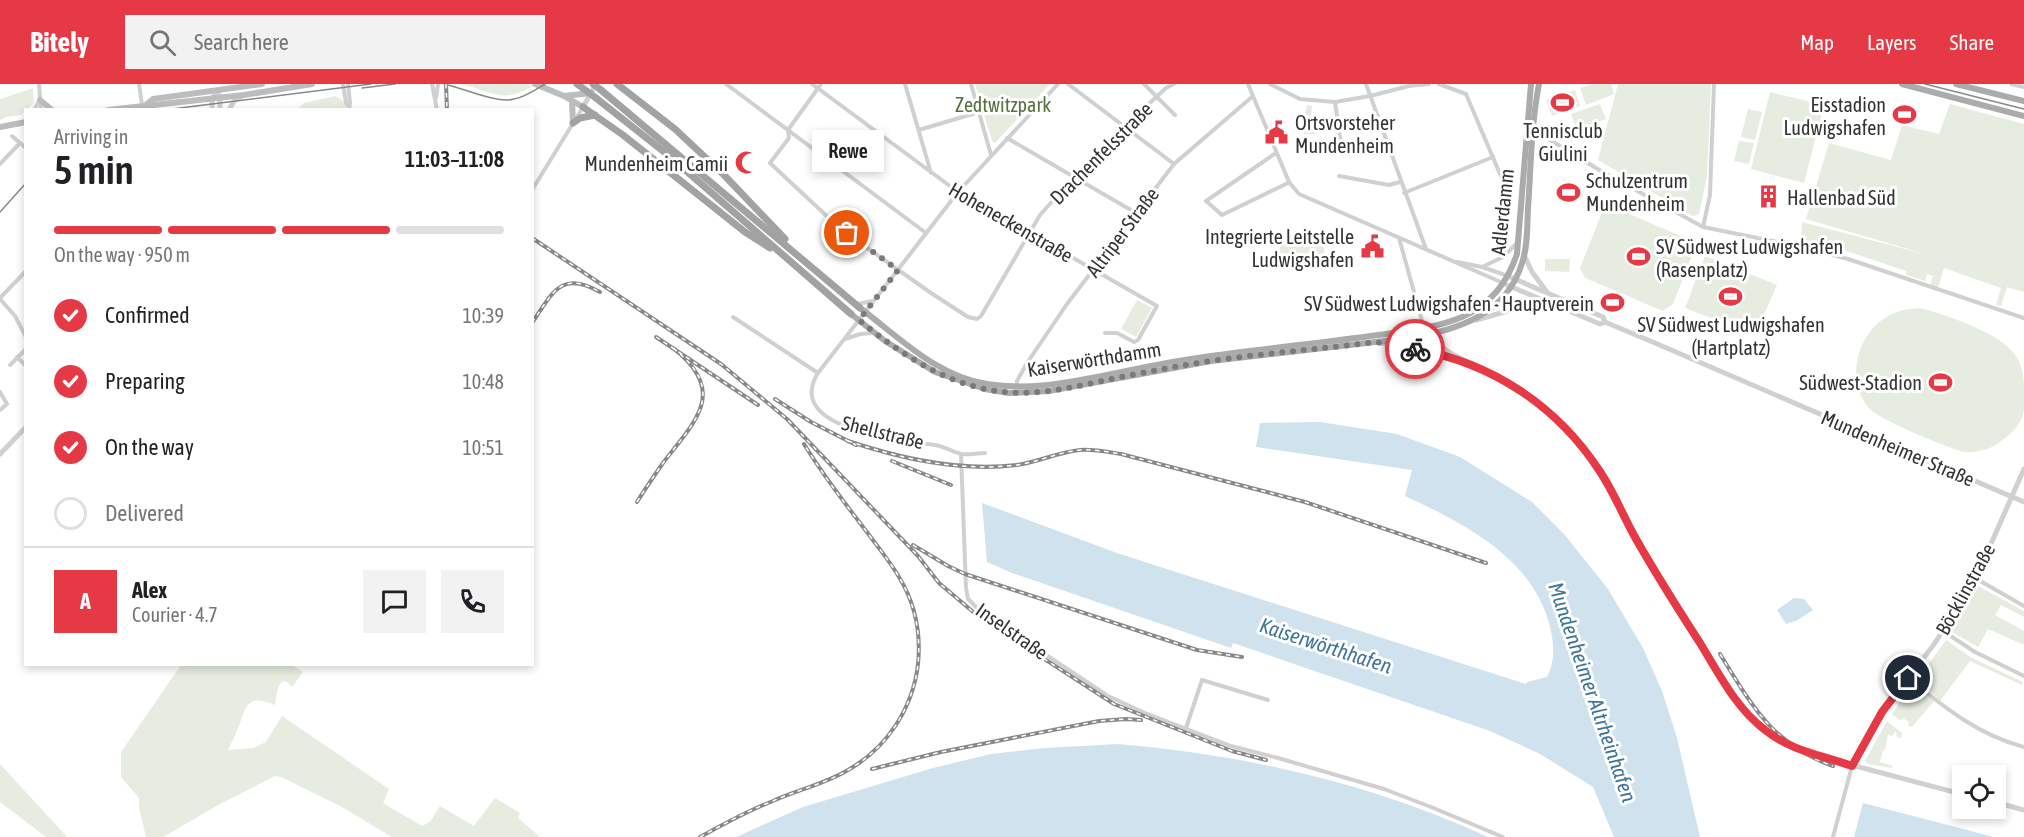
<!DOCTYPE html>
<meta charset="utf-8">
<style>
:root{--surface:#fff;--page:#f2f2f2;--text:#202124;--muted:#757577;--line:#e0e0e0;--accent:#e63946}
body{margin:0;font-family:"Asap Condensed",sans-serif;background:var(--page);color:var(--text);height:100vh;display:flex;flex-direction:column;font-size:22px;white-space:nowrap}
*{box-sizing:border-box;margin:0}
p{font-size:20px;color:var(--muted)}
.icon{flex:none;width:33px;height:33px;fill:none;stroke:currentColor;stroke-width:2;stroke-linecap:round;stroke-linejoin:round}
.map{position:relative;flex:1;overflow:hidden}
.panel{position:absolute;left:24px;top:24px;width:510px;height:558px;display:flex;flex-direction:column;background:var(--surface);border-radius:0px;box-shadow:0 3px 9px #0003}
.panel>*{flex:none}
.fabs{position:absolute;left:1952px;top:681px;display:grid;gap:12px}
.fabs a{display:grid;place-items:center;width:54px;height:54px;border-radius:0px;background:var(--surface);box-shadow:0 3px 9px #0003;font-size:30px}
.pin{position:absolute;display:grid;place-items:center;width:51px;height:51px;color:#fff;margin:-26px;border:3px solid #fff;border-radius:50%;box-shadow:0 2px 6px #0007}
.courier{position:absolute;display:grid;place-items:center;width:60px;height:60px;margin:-30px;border:4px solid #e63946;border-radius:50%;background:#fff;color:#222;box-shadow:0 2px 8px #0007}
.bubble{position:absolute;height:42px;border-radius:0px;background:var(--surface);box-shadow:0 3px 9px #0003;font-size:20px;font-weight:600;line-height:42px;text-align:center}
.summary em{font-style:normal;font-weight:600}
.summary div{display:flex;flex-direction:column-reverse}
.summary{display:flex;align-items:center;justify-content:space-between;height:102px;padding:0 30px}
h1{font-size:39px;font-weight:600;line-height:45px}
.bar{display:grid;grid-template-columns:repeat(4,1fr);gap:9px 6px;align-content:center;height:72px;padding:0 30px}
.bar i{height:8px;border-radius:4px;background:var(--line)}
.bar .selected{background:var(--accent)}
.bar p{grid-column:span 4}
.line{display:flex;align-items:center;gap:15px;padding:0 30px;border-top:2px solid var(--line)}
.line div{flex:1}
.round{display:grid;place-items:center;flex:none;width:63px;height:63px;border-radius:0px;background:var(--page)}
ol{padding:0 30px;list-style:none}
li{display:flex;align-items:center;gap:18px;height:66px}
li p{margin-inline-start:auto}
li .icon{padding:6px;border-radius:50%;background:var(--accent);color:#fff;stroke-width:4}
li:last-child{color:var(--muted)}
li i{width:33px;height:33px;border:3px solid var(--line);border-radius:50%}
header{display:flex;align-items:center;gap:36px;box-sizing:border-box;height:84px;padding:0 30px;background:var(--accent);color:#fff}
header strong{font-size:28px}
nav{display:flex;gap:33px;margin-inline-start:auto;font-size:21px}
.search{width:420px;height:54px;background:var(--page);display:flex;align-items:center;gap:15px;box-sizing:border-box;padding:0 21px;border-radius:0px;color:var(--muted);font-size:22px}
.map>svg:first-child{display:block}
.green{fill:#e6ecdf}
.water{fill:#cfe2ee}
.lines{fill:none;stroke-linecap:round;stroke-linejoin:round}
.minor{stroke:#d0d0d0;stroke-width:4}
.tertiary{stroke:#d0d0d0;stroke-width:5}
.secondary{stroke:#bdbdbd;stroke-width:6}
.primary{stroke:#ababab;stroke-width:6}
.trunk{stroke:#a2a2a2;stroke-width:7}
.tram{stroke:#888;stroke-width:1.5}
.rail-casing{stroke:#888;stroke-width:4}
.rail{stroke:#fff;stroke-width:1.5;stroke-dasharray:4.5;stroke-linecap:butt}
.trunk-bridge{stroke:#a2a2a2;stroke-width:7}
.done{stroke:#7a7a7a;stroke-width:6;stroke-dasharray:0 10.8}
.route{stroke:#e63946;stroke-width:8}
.labels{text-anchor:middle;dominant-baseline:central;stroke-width:6;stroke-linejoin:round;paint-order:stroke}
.park-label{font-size:20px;fill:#56703f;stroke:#fff}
.poi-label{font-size:20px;fill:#333;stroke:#fff;text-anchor:end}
.street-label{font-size:20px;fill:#333;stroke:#fff}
.water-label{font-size:21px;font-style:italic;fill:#3f7597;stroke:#fff}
</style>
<header>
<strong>Bitely</strong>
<div class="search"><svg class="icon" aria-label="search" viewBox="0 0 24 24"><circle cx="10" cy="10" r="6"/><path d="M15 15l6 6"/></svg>Search here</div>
<nav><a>Map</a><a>Layers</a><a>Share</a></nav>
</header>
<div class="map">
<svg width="2024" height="753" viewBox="0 0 2024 753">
<rect width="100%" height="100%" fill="#fff"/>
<g class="green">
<path d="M462,0h64l7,2c-31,18 -41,6 -71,-2z"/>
<path d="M975,0h75l-55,59 -3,-2z"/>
<path d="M1593,0h18l3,10 -28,11 -6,-17z"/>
<path d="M1618,0h93l-4,92 -8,38 -6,2 -95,-56z"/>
<path d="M33,4l1,15 -6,6 -2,1 -5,5 -15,2 -6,3v-21z"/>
<path d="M1575,6l5,16 -28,10 -6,-16z"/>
<path d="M1770,8l54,13 -20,78 -53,-14z"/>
<path d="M335,12l6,3 7,7v4h-51l7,-7z"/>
<path d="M1600,20l6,15 -29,11 -6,-16z"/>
<path d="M1950,20l74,20v168l-17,-5 -6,19 -5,-1 5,-17 -57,-20 -6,20 -8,-3 3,-9 -6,-2 -2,7 -19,-6v-4l-83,-28 -1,4 -21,-8 1,-17 126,33 -122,-36 23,-76 62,17 11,-35 37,9z"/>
<path d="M1307,21l5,1 -1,11 3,1 1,16h-11l-1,-8 3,-1 -2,-6z"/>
<path d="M1748,25l14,3 -7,28 -14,-3z"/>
<path d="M1739,57l15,2 -5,21 -15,-3z"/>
<path d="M1615,124l75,32 4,10 -21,54 -10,7 -78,-33 -5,-10 23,-58z"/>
<path d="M1323,154l2,19 -43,5 -3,-19z"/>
<path d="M1705,172l72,29 -22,50 -70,-27z"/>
<path d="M1545,175h25l-1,13 -24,-1z"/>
<path d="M1137,216l15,8 -16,29 -15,-8z"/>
<path d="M1920,224c24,6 76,24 91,42 12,13 13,25 13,42 0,6 0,12 0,18 -2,16 -19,30 -32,37 -8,3 -18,6 -27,5 -15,-3 -87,-33 -95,-43 -26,-28 -13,-77 20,-94 9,-5 20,-6 30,-7z"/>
<path d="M1978,502l46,25v6l-23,-12 -6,10 29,16v14l-36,-16 -10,18 -26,-15z"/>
<path d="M1946,556l26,18 51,24 -1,3 -52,-24 -30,40 -22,-22z"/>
<path d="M181,581h111l11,7 -11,15 -5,-5 -4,-1 -5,6 -3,18c-23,-9 -28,-5 -35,18 -3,9 -8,18 -12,27l25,-2 13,-6 16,-26 107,73 -6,14 39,23 8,-4 10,-16 34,20 21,-28 25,15 -2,5 22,19h-148l-52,-31 -59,-29 -6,-1 -53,27 -59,34h-17l-7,-29v-10l-18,-21v-25z"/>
<path d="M1912,601l22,16 -22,26 -4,-2 1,-3 -6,-4 -2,3 -9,-7z"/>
<path d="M1887,637l15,12 -1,5 -4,-1 -1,-6 -4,5 -4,-1 -3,15h-2l-3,12 13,4 -1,2 -24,-4 -3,-3z"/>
<path d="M0,680l67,73h-21l-46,-35z"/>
</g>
<g class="water">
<path d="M1320,338l77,12 63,23 72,45 32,32 44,55 35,59 19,43 15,47 23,99h-86l-21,-50 -53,-33 -50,-23 -257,-88 -2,5 -219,-75 -25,-11 -5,-59 135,50 409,131 1,-2 20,-5c9,-18 7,-35 2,-54 -18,-66 -86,-100 -144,-127l7,-26 -156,-23 4,-24z"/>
<path d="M1794,514l10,1 9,11 -17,11 -10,3 -9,-14z"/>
<path d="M1118,660c128,11 253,39 370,93h-752l67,-30 130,-39 58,-14 54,-6z"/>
<path d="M1863,719l131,34h1h-141z"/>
</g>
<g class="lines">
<g class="minor">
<path d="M39,0l2,26"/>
<path d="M139,0l3,21"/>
<path d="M343,0l3,19 2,2"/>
<path d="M348,0l2,19 -1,7"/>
<path d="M432,0l5,26"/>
<path d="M726,0l200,149"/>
<path d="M812,0l146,108 199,114 -19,34 -4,2 -17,-9h-12"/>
<path d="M821,0l-33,46 1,8 -19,25 61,57 32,25 68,48 37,24 9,2 4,-3 59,-101 34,-38 50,-50 42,-39 8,-4"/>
<path d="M905,0l26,89"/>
<path d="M971,0l20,71"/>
<path d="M1068,0l106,80"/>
<path d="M1144,0l31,31"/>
<path d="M1248,0l41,98 10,12 204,89"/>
<path d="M1270,0l30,15 35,3 35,-6 39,-10 20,-2"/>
<path d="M1366,0l60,165"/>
<path d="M1439,0l27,10 42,99"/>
<path d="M2011,0l13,3"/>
<path d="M436,14l2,-14"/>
<path d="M1335,18l7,50"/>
<path d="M34,26l5,-9"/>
<path d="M1532,45l69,42 102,56 94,19 51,13 176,59"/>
<path d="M919,46l60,-18"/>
<path d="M1007,54l129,75"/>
<path d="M20,59l6,5"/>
<path d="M1276,69l-70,48 16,14 66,-32"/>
<path d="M0,80l20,-21 -8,-7"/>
<path d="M1339,92l50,9 11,-3"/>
<path d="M532,106l51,-83"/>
<path d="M1404,109l89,-36"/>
<path d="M1703,143l7,-32 4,-111"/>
<path d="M1399,154l25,90"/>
<path d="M1457,178l25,5 26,9"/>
<path d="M1482,183l21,-10 14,-14"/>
<path d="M0,214l26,-27"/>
<path d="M0,215l15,17 11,21"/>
<path d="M857,220l16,-3"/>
<path d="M733,233l85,56"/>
<path d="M845,255l15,-5 13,-1"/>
<path d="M17,273l8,8"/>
<path d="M10,281l16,-16"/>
<path d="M1017,302v-5l10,-18 40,-59 107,-140 79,-68"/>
<path d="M0,308l7,12 -7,6"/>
<path d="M985,369c-8,0 -17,2 -24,1 -9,-2 -17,-8 -26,-9 -33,-4 -152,-16 -117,-72l140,-181 100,-108"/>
<path d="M961,370l5,134 2,11 12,12 128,85 37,17 86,33 47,12 106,31 47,18 72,30"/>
<path d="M1975,494l49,28"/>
<path d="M1943,547l32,21 49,24"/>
<path d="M1908,594c36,29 70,57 116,69"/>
<path d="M1186,644l16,-48 66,20"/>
<path d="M1833,753l19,-71"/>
</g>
<g class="tertiary">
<path d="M583,23l13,-23"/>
<path d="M212,26v-12l7,-7"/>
<path d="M220,26v-14"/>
<path d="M229,26l5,-9 8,-5"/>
<path d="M1524,171l8,17 15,20"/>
<path d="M1508,192l95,41 2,5"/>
<path d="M1507,201l93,39 5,-2 50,21 369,159"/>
<path d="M1476,236l39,-11 43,-1"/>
<path d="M1424,244c17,26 44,33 70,46 31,16 59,39 81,65 27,31 41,66 61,101 22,37 46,74 69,112 21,33 40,68 75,89 19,12 42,16 64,22 39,10 78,21 118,31"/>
<path d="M1424,249l2,9 10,9"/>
<path d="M1380,259l61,10 12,4"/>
<path d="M0,370l26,-27"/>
<path d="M1852,682l30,-54 53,-69 25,-40 30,-57 34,-77"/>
<path d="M1995,718l29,8"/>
</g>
<g class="secondary">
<path d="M535,0l29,12 19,11"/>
<path d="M564,12l27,-3"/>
<path d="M40,16l12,10"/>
<path d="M572,17l1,22"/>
<path d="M147,20l6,-5 109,-15"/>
<path d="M108,26l136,-15 68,-11"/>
<path d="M0,43l26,-5"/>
</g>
<g class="primary">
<path d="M1902,0l122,32"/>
<path d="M1956,0l68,17"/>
<path d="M860,224c39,29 76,68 127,76 43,7 83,-2 125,-10 33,-7 66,-14 99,-18 56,-8 111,-13 167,-21 28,-4 58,-7 84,-18 29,-13 45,-34 55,-63l14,-170"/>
<path d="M851,230l34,27 50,31 50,17 24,4 40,-2 162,-30 199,-23c48,-8 97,-24 112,-75 6,-17 5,-37 6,-55 3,-41 3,-83 11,-124"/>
</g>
<g class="trunk">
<path d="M617,0l58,45 49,46 61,64"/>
<path d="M601,6l259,218"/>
<path d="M596,14l72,57 183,159"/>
<path d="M583,23l40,28 122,97 25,16"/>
<path d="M573,39l7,-5 15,-3"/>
</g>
<g class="tram">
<path d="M444,0c19,4 53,20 70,15 11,-2 21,-9 31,-15"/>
<path d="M1925,0l99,25"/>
<path d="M362,4l33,-4"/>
<path d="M164,26l207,-26"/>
<path d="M0,128l26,-29"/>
</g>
<defs>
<g id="rail">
<path d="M446,0l1,26"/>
<path d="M532,154l189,126 66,55 131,137 21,27 39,33 136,88 118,47 34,9"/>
<path d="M532,239c21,-31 29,-53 68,-31"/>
<path d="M656,253l102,68"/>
<path d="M775,315l36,23 45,23"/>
<path d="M848,357c54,18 112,31 169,24 21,-3 42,-13 63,-15 14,-1 28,2 41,4l184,48 181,61"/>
<path d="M892,377l59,24"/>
<path d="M637,418c8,-13 17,-26 26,-39 32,-42 66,-71 10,-115"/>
<path d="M913,461l35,21 17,8 232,76 45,7"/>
<path d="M1720,570c32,52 53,91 113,112"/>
<path d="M872,685l69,-17 158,-31 27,-2 15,1"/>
<path d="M700,753c24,-13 47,-26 73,-36 24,-11 52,-17 75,-31 39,-22 65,-62 70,-106 3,-30 -3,-61 -19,-87 -8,-14 -19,-27 -29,-41 -23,-30 -46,-59 -66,-92"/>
</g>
</defs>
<use href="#rail" class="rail-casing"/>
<use href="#rail" class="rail"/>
<g class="trunk-bridge">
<path d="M577,0l19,14"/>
<path d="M593,0l8,6"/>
</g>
</g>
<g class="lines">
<path class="done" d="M847,149l51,37 -39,50c38,31 78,59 126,69 44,10 88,-2 131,-11 31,-6 62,-12 94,-17 49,-7 99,-11 149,-17l17,-2 39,7"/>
<path class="route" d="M1415,265c77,14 141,56 184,121 15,22 24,46 37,69 20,35 42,70 64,104 19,31 36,65 65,87 26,21 56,25 87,36l30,-54 26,-34"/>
</g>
<defs>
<symbol id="stadium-bare" viewBox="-9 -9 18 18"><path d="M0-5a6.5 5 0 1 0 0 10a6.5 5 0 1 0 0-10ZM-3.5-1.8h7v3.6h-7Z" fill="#e63946" stroke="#fff" stroke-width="2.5" paint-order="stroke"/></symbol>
<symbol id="civic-bare" viewBox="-9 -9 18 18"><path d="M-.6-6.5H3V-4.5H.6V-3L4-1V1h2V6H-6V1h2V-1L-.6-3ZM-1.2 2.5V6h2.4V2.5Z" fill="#e63946" stroke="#fff" stroke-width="2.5" paint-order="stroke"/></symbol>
<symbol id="mosque-bare" viewBox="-9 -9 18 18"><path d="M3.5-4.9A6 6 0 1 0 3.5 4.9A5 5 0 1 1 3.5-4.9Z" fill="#e63946" stroke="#fff" stroke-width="2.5" paint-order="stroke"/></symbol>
<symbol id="building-bare" viewBox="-9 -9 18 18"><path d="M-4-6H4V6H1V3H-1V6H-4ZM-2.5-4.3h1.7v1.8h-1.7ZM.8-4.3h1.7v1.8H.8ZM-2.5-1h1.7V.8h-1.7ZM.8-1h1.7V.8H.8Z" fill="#e63946" stroke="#fff" stroke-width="2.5" paint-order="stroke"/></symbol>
</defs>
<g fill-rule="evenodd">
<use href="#stadium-bare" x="1546" y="2" width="33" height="33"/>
<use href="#stadium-bare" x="1888" y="14" width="33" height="33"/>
<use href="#civic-bare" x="1260" y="32" width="33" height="33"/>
<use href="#mosque-bare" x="730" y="62" width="33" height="33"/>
<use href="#stadium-bare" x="1552" y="92" width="33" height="33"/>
<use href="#building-bare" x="1752" y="96" width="33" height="33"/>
<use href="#civic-bare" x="1356" y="146" width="33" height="33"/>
<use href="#stadium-bare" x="1622" y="156" width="33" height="33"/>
<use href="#stadium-bare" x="1714" y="196" width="33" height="33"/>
<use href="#stadium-bare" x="1596" y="202" width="33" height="33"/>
<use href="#stadium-bare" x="1924" y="282" width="33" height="33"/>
</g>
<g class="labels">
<g class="park-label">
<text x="1003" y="20">Zedtwitzpark</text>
</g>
<g class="poi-label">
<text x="1886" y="20">Eisstadion<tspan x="1886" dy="23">Ludwigshafen</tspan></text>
<text x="1295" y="38" text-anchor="start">Ortsvorsteher<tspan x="1295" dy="23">Mundenheim</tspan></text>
<text x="1563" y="46" text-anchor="middle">Tennisclub<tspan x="1563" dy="23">Giulini</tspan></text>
<text x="728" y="79">Mundenheim Camii</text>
<text x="1586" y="96" text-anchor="start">Schulzentrum<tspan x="1586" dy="23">Mundenheim</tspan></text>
<text x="1787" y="113" text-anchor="start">Hallenbad Süd</text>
<text x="1354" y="152">Integrierte Leitstelle<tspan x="1354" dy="23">Ludwigshafen</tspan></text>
<text x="1656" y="162" text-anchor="start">SV Südwest Ludwigshafen<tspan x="1656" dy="23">(Rasenplatz)</tspan></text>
<text x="1594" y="219">SV Südwest Ludwigshafen - Hauptverein</text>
<text x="1731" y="240" text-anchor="middle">SV Südwest Ludwigshafen<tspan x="1731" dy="23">(Hartplatz)</tspan></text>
<text x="1922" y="298">Südwest-Stadion</text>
</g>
<g class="street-label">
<text transform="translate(1101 69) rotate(-45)">Drachenfelsstraße</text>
<text transform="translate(1502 128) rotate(-84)">Adlerdamm</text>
<text transform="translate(1011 138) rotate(30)">Hoheneckenstraße</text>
<text transform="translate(1122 148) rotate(-53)">Altriper Straße</text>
<text transform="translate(1094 275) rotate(-9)">Kaiserwörthdamm</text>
<text transform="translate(883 348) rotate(14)">Shellstraße</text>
<text transform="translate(1898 364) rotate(23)">Mundenheimer Straße</text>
<text transform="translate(1965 505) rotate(-61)">Böcklinstraße</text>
<text transform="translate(1012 547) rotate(35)">Inselstraße</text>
</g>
<g class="water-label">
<text transform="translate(1326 561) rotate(18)">Kaiserwörthhafen</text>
<text transform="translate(1593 608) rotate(71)">Mundenheimer Altrheinhafen</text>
</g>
</g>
</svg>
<div class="fabs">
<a><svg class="icon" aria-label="locate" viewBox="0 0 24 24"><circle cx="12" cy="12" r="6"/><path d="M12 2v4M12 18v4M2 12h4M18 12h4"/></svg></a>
</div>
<div class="pin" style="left:847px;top:149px;background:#ea580c"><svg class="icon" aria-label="bag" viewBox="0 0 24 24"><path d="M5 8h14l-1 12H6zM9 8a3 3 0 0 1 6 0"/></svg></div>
<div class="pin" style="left:1908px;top:594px;background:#1f2937"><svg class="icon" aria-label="home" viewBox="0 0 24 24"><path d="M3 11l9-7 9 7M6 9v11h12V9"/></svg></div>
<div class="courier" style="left:1415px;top:265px"><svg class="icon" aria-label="bike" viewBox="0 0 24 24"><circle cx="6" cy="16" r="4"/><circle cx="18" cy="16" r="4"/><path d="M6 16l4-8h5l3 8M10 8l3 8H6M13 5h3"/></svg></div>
<div class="bubble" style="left:812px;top:46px;width:72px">Rewe</div>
<section class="panel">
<div class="summary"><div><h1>5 min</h1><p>Arriving in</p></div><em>11:03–11:08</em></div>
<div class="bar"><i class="selected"></i><i class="selected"></i><i class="selected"></i><i></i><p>On the way · 950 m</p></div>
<ol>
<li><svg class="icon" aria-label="check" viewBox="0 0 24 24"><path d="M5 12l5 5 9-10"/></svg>Confirmed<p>10:39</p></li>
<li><svg class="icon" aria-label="check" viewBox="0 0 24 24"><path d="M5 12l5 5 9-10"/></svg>Preparing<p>10:48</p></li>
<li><svg class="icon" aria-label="check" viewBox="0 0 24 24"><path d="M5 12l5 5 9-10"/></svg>On the way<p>10:51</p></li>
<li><i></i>Delivered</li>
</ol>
<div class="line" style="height:108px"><b class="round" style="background:var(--accent);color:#fff">A</b><div><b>Alex</b><p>Courier · 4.7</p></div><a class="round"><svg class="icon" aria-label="chat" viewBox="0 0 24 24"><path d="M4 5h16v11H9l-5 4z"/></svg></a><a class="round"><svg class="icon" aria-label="phone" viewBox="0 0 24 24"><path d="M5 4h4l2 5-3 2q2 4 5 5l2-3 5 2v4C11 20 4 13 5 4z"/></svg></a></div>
</section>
</div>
